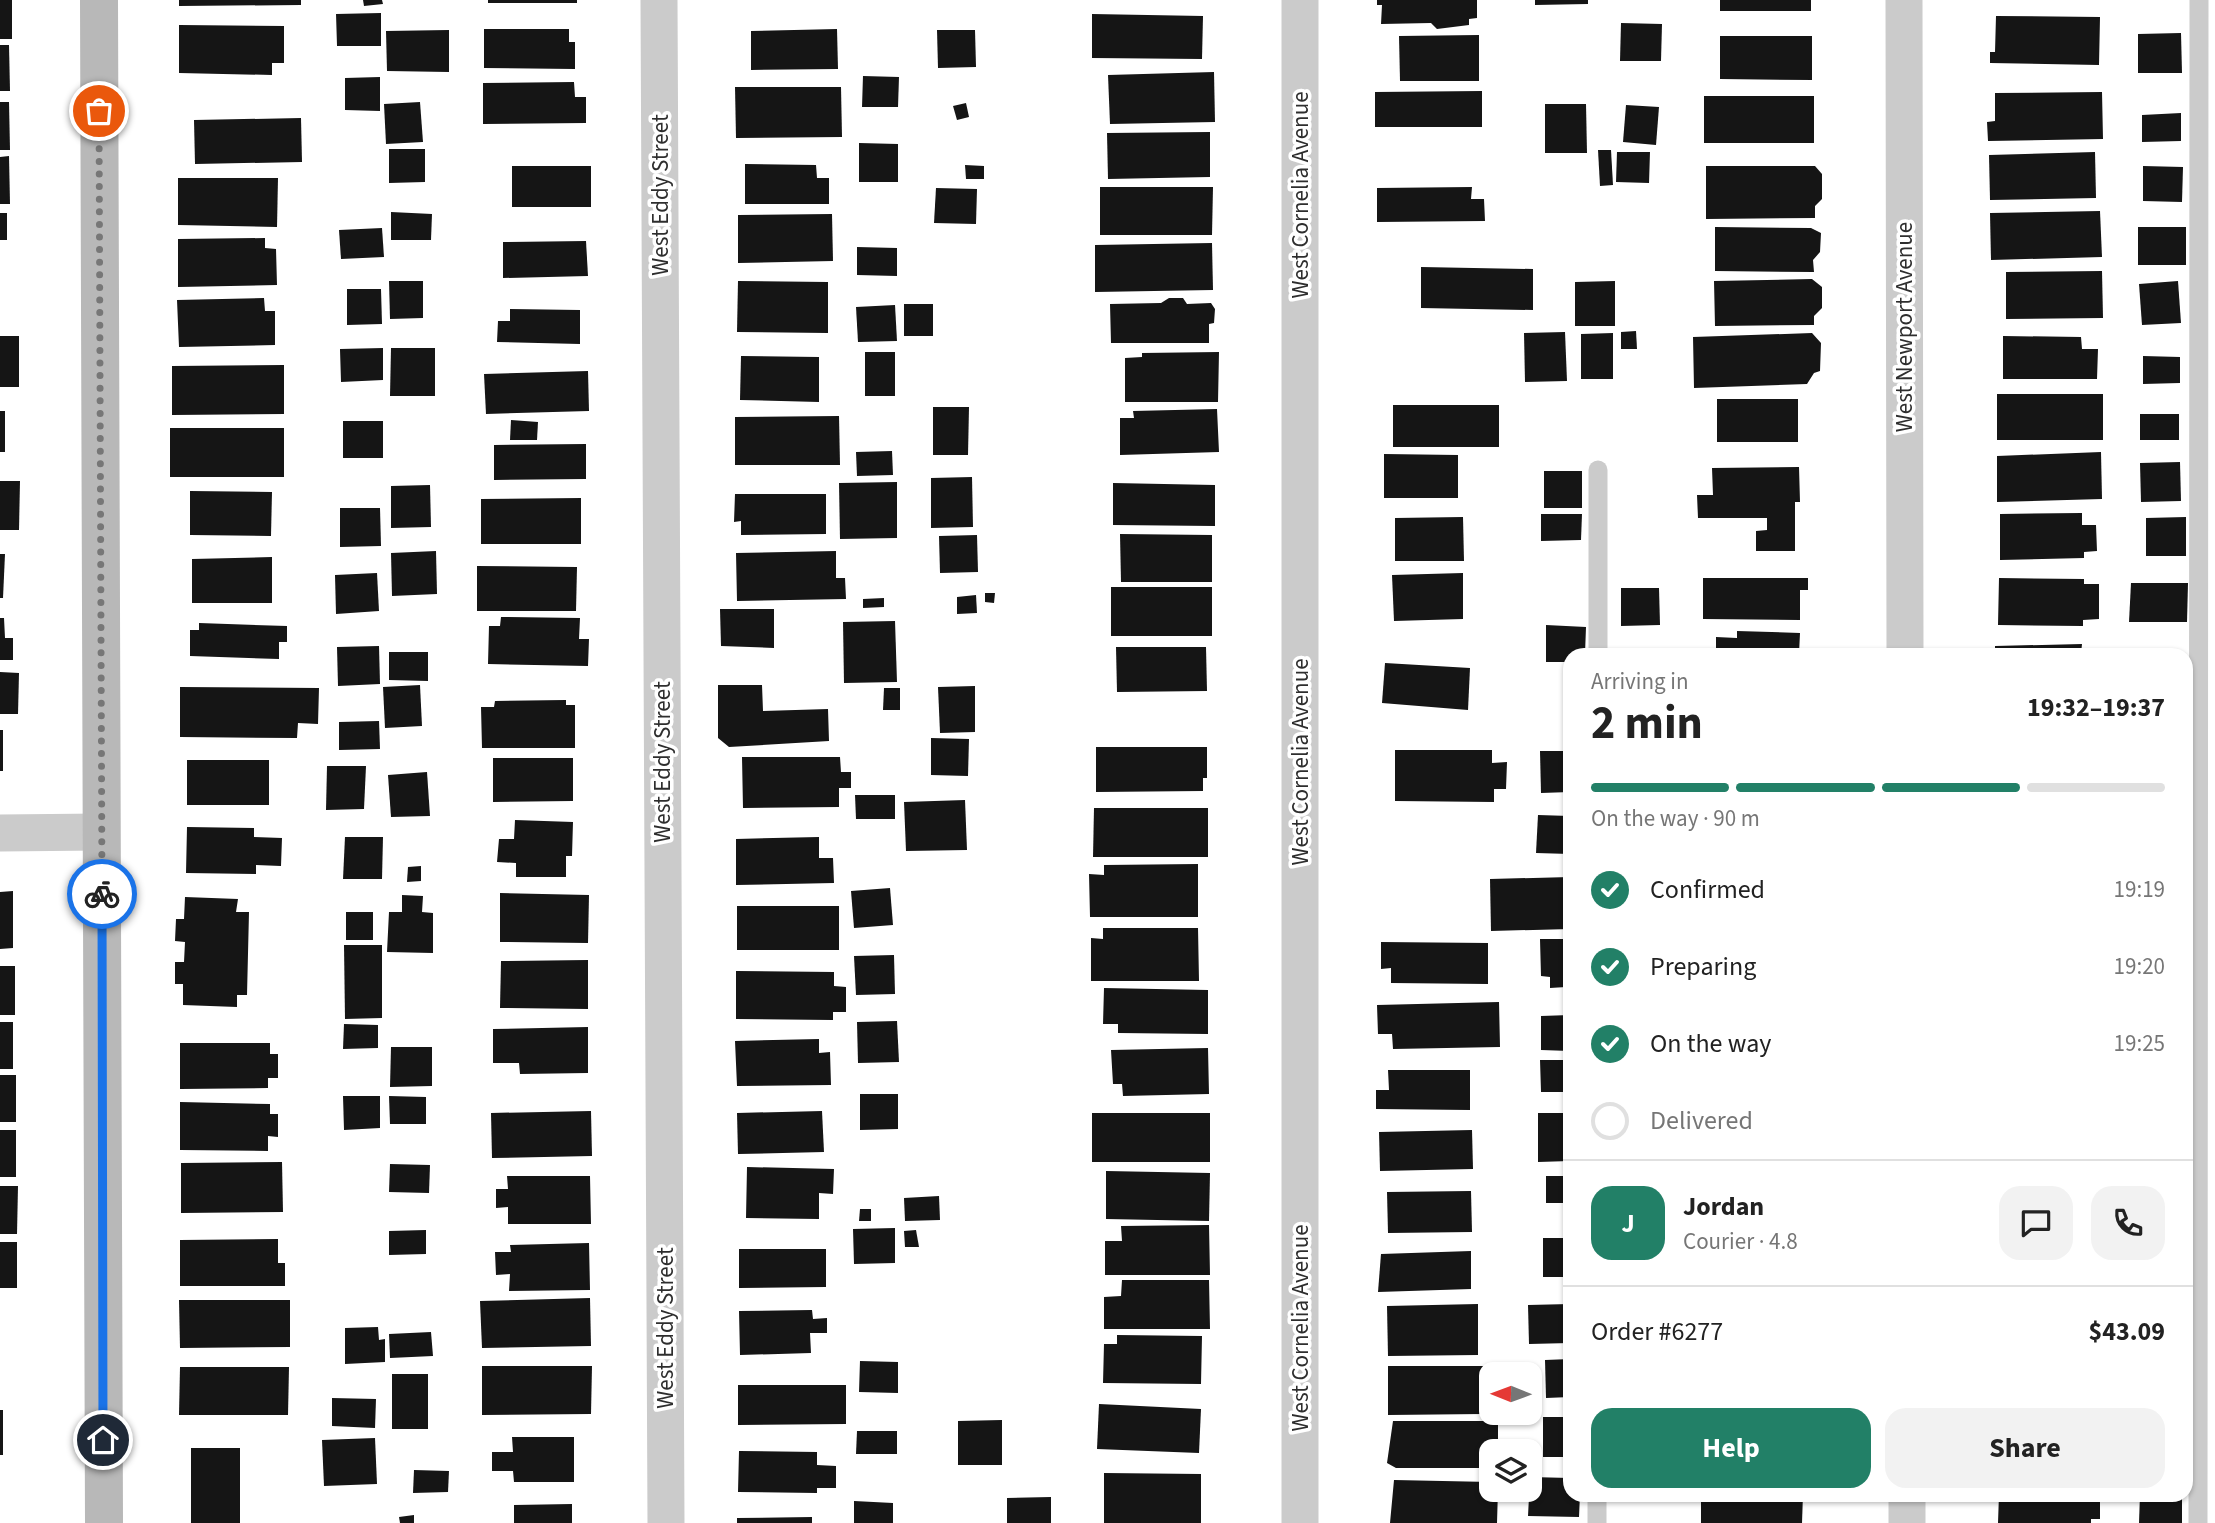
<!DOCTYPE html>
<meta charset="utf-8">
<style>
:root{--surface:#fff;--page:#f2f2f2;--text:#222;--muted:#767676;--line:#e0e0e0;--accent:#228067}
body{margin:0;font-family:"Source Sans 3",sans-serif;background:var(--page);color:var(--text);height:100vh;display:flex;flex-direction:column;font-size:26px;white-space:nowrap}
*{box-sizing:border-box;margin:0}
p{font-size:23px;color:var(--muted)}
.icon{flex:none;width:38px;height:38px;fill:none;stroke:currentColor;stroke-width:2;stroke-linecap:round;stroke-linejoin:round}
.map{position:relative;flex:1;overflow:hidden}
.panel{position:absolute;left:1563px;top:648px;width:630px;height:854px;display:flex;flex-direction:column;background:var(--surface);border-radius:21px;box-shadow:0 2px 5px #0004}
.panel>*{flex:none}
.needle{width:46px;rotate:271deg}
.controls{position:absolute;left:1479px;top:1362px;display:grid;gap:14px}
.controls a{display:grid;place-items:center;width:63px;height:63px;border-radius:14px;background:var(--surface);box-shadow:0 2px 5px #0004;font-size:35px}
.pin{position:absolute;display:grid;place-items:center;width:60px;height:60px;color:#fff;margin:-30px;border:4px solid #fff;border-radius:50%;box-shadow:0 2px 7px #0007}
.courier{position:absolute;display:grid;place-items:center;width:70px;height:70px;margin:-35px;border:5px solid #1a73e8;border-radius:50%;background:#fff;color:#222;box-shadow:0 2px 9px #0007}
.headline em{font-style:normal;font-weight:700}
.headline div{display:flex;flex-direction:column-reverse}
.headline{display:flex;align-items:center;justify-content:space-between;height:119px;padding:0 28px}
h1{font-size:46px;font-weight:700;line-height:52px}
.bar{display:grid;grid-template-columns:repeat(4,1fr);gap:10px 7px;align-content:center;height:84px;padding:0 28px}
.bar i{height:9px;border-radius:5px;background:var(--line)}
.bar .on{background:var(--accent)}
.bar p{grid-column:span 4}
.line{display:flex;align-items:center;gap:18px;padding:0 28px;border-top:2px solid var(--line)}
.line div{flex:1}
.round{display:grid;place-items:center;flex:none;width:74px;height:74px;border-radius:21px;background:var(--page)}
ol{padding:0 28px;list-style:none}
li{display:flex;align-items:center;gap:21px;height:77px}
li p{margin-inline-start:auto}
li .icon{padding:7px;border-radius:50%;background:var(--accent);color:#fff;stroke-width:4}
li:last-child{color:var(--muted)}
li i{width:38px;height:38px;border:4px solid var(--line);border-radius:50%}
.button{display:flex;gap:14px;margin-top:auto;padding:14px 28px}
.button a{flex:1;height:80px;border-radius:21px;background:var(--accent);color:#fff;font-size:28px;font-weight:700;line-height:80px;text-align:center}
.button a+a{background:var(--page);color:var(--text)}
.map>svg:first-child{display:block}
.building{fill:#151515}
.lines{fill:none;stroke-linecap:round;stroke-linejoin:round}
.lane{stroke:#cbcbcb;stroke-width:19}
.street{stroke:#cbcbcb;stroke-width:37}
.secondary{stroke:#b8b8b8;stroke-width:38}
.done{stroke:#777;stroke-width:7;stroke-dasharray:0 12.6}
.route{stroke:#1a73e8;stroke-width:9}
.labels{text-anchor:middle;dominant-baseline:central;stroke-width:7;stroke-linejoin:round;paint-order:stroke}
.street-label{font-size:23px;fill:#2e2e2e;stroke:#fff}
</style>
<div class="map">
<svg width="2215" height="1523" viewBox="0 0 2215 1523">
<rect width="100%" height="100%" fill="#fff"/>
<g class="building">
<rect x="0" y="0" width="12" height="39"/>
<path d="M179,0h122v5l-122,1z"/>
<path d="M363,0h19l1,4 -19,2z"/>
<rect x="488" y="0" width="89" height="3"/>
<path d="M1377,0h100v18l-8,1v6l-32,4 -6,-6 -50,1 1,-19h-5z"/>
<path d="M1535,0h53v4l-53,1z"/>
<rect x="1720" y="0" width="91" height="11"/>
<path d="M381,13v33h-44l-1,-32z"/>
<path d="M1092,14l111,2 -1,43 -110,-1z"/>
<path d="M1996,16l104,1 -1,48 -109,-2v-11h5z"/>
<path d="M1621,23l41,1 -1,37h-41z"/>
<path d="M179,25l105,1v37h-12v12l-93,-2z"/>
<path d="M484,29h85v13h6v27l-91,-1z"/>
<path d="M837,29l1,40 -87,1v-39z"/>
<path d="M449,30v42l-62,-1 -1,-40z"/>
<path d="M937,30h38l1,37 -38,1z"/>
<path d="M2181,33l1,40h-44v-39z"/>
<path d="M1479,35v46h-79l-1,-45z"/>
<path d="M1720,36h92v44l-92,-1z"/>
<path d="M0,45h9l1,46h-10z"/>
<path d="M1214,72l1,50 -105,2 -2,-49z"/>
<path d="M863,76l36,1 -1,30h-36z"/>
<path d="M380,77v34l-35,-1v-32z"/>
<path d="M574,82l1,15h11v26l-103,1v-41z"/>
<path d="M735,87h106l1,50 -106,1z"/>
<path d="M1482,91v36h-107v-35z"/>
<path d="M2102,92l1,47 -115,2 -1,-19 8,-1v-28z"/>
<rect x="1704" y="96" width="110" height="47"/>
<path d="M0,102h9l1,48h-10z"/>
<path d="M420,102l3,40 -37,2 -2,-40z"/>
<path d="M966,103l3,14 -12,3 -4,-14z"/>
<path d="M1545,104h41l1,49h-42z"/>
<path d="M1626,105l33,2 -3,38 -33,-3z"/>
<path d="M2181,113v28l-39,1v-27z"/>
<path d="M301,118l1,44 -107,2 -1,-44z"/>
<path d="M1210,132v45l-102,2 -1,-46z"/>
<path d="M859,143l39,1v38h-39z"/>
<path d="M389,149h36v33l-36,1z"/>
<path d="M1598,150h13l2,35 -13,1z"/>
<path d="M1617,152h33l-1,31 -33,-1z"/>
<path d="M2095,152l1,46 -106,2 -1,-45z"/>
<path d="M9,156l1,48h-10v-47z"/>
<path d="M745,164l71,1 1,13h12v26h-84z"/>
<path d="M965,165l19,1v13h-18z"/>
<rect x="512" y="166" width="79" height="41"/>
<path d="M1706,166h109l7,8v25l-7,7v12l-109,1z"/>
<path d="M2143,166l40,1 -1,35 -39,-1z"/>
<path d="M178,178h100l-1,49 -99,-2z"/>
<path d="M1100,187h113l-1,48h-112z"/>
<path d="M1472,187l-1,12h13l1,22 -108,1v-34z"/>
<path d="M936,188l41,1 -1,35 -42,-1z"/>
<path d="M2100,211l2,46 -111,3 -1,-47z"/>
<path d="M391,212l41,2 -1,26h-40z"/>
<rect x="0" y="213" width="7" height="27"/>
<path d="M832,214l1,47 -95,2v-48z"/>
<path d="M1715,227l96,1 10,5 -1,19 -7,8 1,12 -99,-1z"/>
<rect x="2138" y="227" width="48" height="38"/>
<path d="M382,228l2,29 -43,2 -2,-29z"/>
<path d="M265,238v10l11,1 1,36 -99,2v-48z"/>
<path d="M586,241l2,35 -85,2v-36z"/>
<path d="M1212,243l1,47 -118,2v-47z"/>
<path d="M857,247l40,1v28l-40,-1z"/>
<path d="M1421,267l112,2v41l-112,-2z"/>
<path d="M2102,271l1,47 -97,1v-47z"/>
<path d="M1812,279l10,8v21l-8,8v9l-99,1 -1,-45z"/>
<path d="M389,281h34v37l-33,1z"/>
<path d="M738,281l90,1v51l-91,-1z"/>
<path d="M1615,281v45h-40v-44z"/>
<path d="M2178,281l3,42 -39,2 -3,-41z"/>
<path d="M347,289h34l1,35 -35,1z"/>
<path d="M264,298l1,13h10v34l-96,2 -2,-47z"/>
<path d="M1169,298h14l4,6 24,-1 4,6 -1,14 -5,1v19h-98l-1,-39 51,-1z"/>
<rect x="904" y="304" width="29" height="32"/>
<path d="M895,305l2,36 -39,1 -2,-35z"/>
<path d="M510,309l70,1v34l-83,-2 1,-21h12z"/>
<path d="M1636,331l1,18h-16v-17z"/>
<path d="M1565,332l2,49 -42,1 -1,-49z"/>
<path d="M1613,333v46h-32v-45z"/>
<path d="M1812,333l9,10 -1,28 -6,2 -7,11 -113,4 -1,-51z"/>
<rect x="0" y="336" width="19" height="51"/>
<path d="M2003,336l78,1 1,12h16l-1,30h-94z"/>
<path d="M383,348v32l-42,2 -1,-33z"/>
<path d="M391,348h44v48h-45z"/>
<rect x="865" y="352" width="30" height="44"/>
<path d="M1219,352l-1,50h-93v-44l17,-1v-4z"/>
<path d="M741,356l78,1v45l-79,-2z"/>
<path d="M2143,356l37,1v26l-37,1z"/>
<path d="M284,365v49l-112,1v-49z"/>
<path d="M588,371l1,40 -103,3 -2,-40z"/>
<rect x="1997" y="394" width="106" height="46"/>
<rect x="1717" y="399" width="81" height="43"/>
<rect x="1393" y="405" width="106" height="42"/>
<path d="M933,407h36l-1,48h-35z"/>
<path d="M1217,409l2,43 -99,3v-37h14l-1,-7z"/>
<rect x="0" y="411" width="5" height="41"/>
<rect x="2140" y="414" width="39" height="26"/>
<path d="M839,416l1,49h-105v-48z"/>
<path d="M511,420l27,2 -1,18h-27z"/>
<rect x="343" y="421" width="40" height="37"/>
<rect x="170" y="428" width="114" height="49"/>
<path d="M586,444v35l-92,1v-35z"/>
<path d="M892,451l1,24 -36,1 -1,-24z"/>
<path d="M2101,452l1,47 -105,3v-46z"/>
<path d="M1384,454l74,1v43h-74z"/>
<path d="M2180,462l1,39 -40,1 -1,-39z"/>
<path d="M1799,467l1,35h-5v49h-39v-20l11,-1v-12h-69l-1,-23h16l-1,-27z"/>
<rect x="1544" y="471" width="38" height="37"/>
<path d="M972,477l1,50 -42,1v-50z"/>
<path d="M0,481h20l-1,49h-19z"/>
<path d="M897,482v56l-57,1 -1,-56z"/>
<path d="M1113,483l102,2v41l-102,-1z"/>
<path d="M430,485l1,42 -40,1v-42z"/>
<path d="M190,491l82,1 -1,44 -81,-1z"/>
<path d="M735,494h91v40l-85,1v-14l-7,1z"/>
<path d="M581,498v46h-100v-45z"/>
<path d="M340,508h40l1,38 -41,1z"/>
<path d="M2082,513v12h14l1,26 -13,1v6l-84,2v-46z"/>
<path d="M1541,514h41l-1,26 -40,1z"/>
<path d="M1463,517l1,44h-69v-43z"/>
<path d="M2186,517v39h-40v-38z"/>
<path d="M1120,534l92,1v47h-91z"/>
<path d="M977,535l1,37 -38,1 -1,-37z"/>
<path d="M436,551l1,43 -45,2 -1,-43z"/>
<path d="M836,551v27h9l1,21 -109,2 -1,-48z"/>
<path d="M0,554h5l-2,44h-3z"/>
<path d="M272,557v46h-80v-44z"/>
<path d="M477,566l100,1 -1,44h-99z"/>
<path d="M377,573l2,38 -43,3 -1,-39z"/>
<path d="M1463,573v46l-69,2 -2,-46z"/>
<path d="M1703,578h105v12h-8v30l-97,-1z"/>
<path d="M1999,578l85,1v5h15v35l-16,1v6l-85,-1z"/>
<path d="M2131,583h57l-1,39h-58z"/>
<rect x="1111" y="587" width="101" height="49"/>
<path d="M1621,588h38l1,37 -39,1z"/>
<path d="M985,593h10l-1,10 -9,-1z"/>
<path d="M976,595l1,18 -20,1v-17z"/>
<path d="M884,598v9l-21,1v-9z"/>
<path d="M720,609h54v39l-53,-2z"/>
<path d="M501,617l79,1 -1,21h10l-1,27 -100,-2 1,-38h11z"/>
<path d="M0,618h4l1,20h8v22h-13z"/>
<path d="M895,621l2,61 -53,1 -1,-61z"/>
<path d="M199,623l88,3v16h-8v17l-89,-3v-26h9z"/>
<path d="M1546,625l40,2 -1,27h-15v8h-24z"/>
<path d="M1737,631l63,2 -1,21h-83v-17l21,1z"/>
<path d="M2082,644l-1,10h-86v-8z"/>
<path d="M379,646l1,38 -42,2 -1,-39z"/>
<path d="M1116,647h90l1,44 -90,1z"/>
<path d="M389,652h39v29l-39,-1z"/>
<path d="M1385,663l85,5 -2,42 -86,-7z"/>
<path d="M0,672l19,1 -1,41h-18z"/>
<path d="M420,685l2,41 -37,2 -2,-41z"/>
<path d="M718,685h44l1,26 65,-2 1,32 -100,6 -11,-9z"/>
<path d="M975,686v46l-35,1 -2,-46z"/>
<path d="M180,687l139,1 -1,36 -20,-1 -1,15 -117,-1z"/>
<path d="M884,688h16v22h-17z"/>
<path d="M566,700v5h9v43h-93l-1,-41h13l1,-6z"/>
<path d="M379,721l1,28 -41,1v-28z"/>
<rect x="0" y="730" width="3" height="41"/>
<path d="M931,738l38,1 -1,37 -37,-1z"/>
<path d="M1096,747h111v31h-4v13l-107,1z"/>
<path d="M1395,750h97v13l15,-1 -1,27h-12v13l-99,-1z"/>
<path d="M1540,751h30v41l-29,1z"/>
<path d="M742,757h98l1,15h10v16h-12v19l-96,1z"/>
<path d="M493,758h80v43l-80,1z"/>
<rect x="187" y="760" width="82" height="45"/>
<path d="M327,766h39l-2,43 -38,1z"/>
<path d="M427,772l3,44 -39,1 -3,-42z"/>
<path d="M855,795h40v24h-39z"/>
<path d="M965,800l2,50 -61,1 -2,-49z"/>
<path d="M1094,808h114v49h-115z"/>
<path d="M2186,810h3v51l-3,-1z"/>
<path d="M1538,815l32,1v38l-34,-1z"/>
<path d="M515,820l58,2 -1,34h-6v21h-50v-14l-19,-1 2,-23h15z"/>
<path d="M187,827l67,1v9l28,1 -1,28 -25,-1v9l-70,-1z"/>
<path d="M345,837h38l-1,42h-39z"/>
<path d="M819,837v21h14l1,25 -98,2v-46z"/>
<path d="M1198,864v53h-108l-1,-43 15,1v-10z"/>
<path d="M421,866v15l-14,1 1,-15z"/>
<path d="M1570,877v52l-79,2 -1,-52z"/>
<path d="M890,888l3,37 -39,3 -3,-37z"/>
<path d="M13,891v57l-13,1v-57z"/>
<path d="M500,893l89,2 -1,48 -88,-1z"/>
<path d="M402,895l21,1 -1,16 11,1v40l-46,-1 2,-40h13z"/>
<path d="M185,897l53,2 -2,13h13l-2,83h-10v12l-54,-2v-21h-8v-22h9l1,-20 -10,-1 1,-22h8z"/>
<rect x="737" y="906" width="102" height="44"/>
<rect x="346" y="912" width="27" height="28"/>
<path d="M1103,928h95l1,53h-108v-43l12,1z"/>
<path d="M1540,939h30v38h-5l1,10 -16,1v-11l-9,-1z"/>
<path d="M1381,942l107,1v41l-97,-1v-15l-10,1z"/>
<path d="M344,945h38v73l-37,1z"/>
<path d="M894,955l1,39 -39,1 -2,-39z"/>
<path d="M588,960v49l-88,-1 1,-47z"/>
<rect x="0" y="966" width="15" height="49"/>
<path d="M736,971l98,1v14l12,1v25h-13v8l-97,-1z"/>
<path d="M1104,988l104,2v44l-90,-1v-9h-15z"/>
<path d="M1499,1002l1,45 -107,2 -1,-15h-14l-1,-29z"/>
<path d="M1570,1015v36l-29,-1v-34z"/>
<path d="M897,1021l2,41 -41,1 -1,-41z"/>
<rect x="0" y="1022" width="13" height="47"/>
<path d="M344,1024l34,1v23l-35,1z"/>
<path d="M588,1027v46l-68,1 -1,-11h-26v-34z"/>
<path d="M819,1039v14l11,-1 1,33 -94,1 -2,-45z"/>
<path d="M180,1043h90v11h8v24h-10v10l-88,1z"/>
<path d="M391,1047h41v39l-42,1z"/>
<path d="M1208,1048l1,46 -86,2 -1,-12h-9l-2,-34z"/>
<path d="M1540,1060h30v32h-29z"/>
<path d="M1388,1070h82v40l-94,-1v-19h13z"/>
<rect x="0" y="1075" width="16" height="47"/>
<path d="M860,1094h38v35l-38,1z"/>
<path d="M343,1096h37v32l-36,2z"/>
<path d="M389,1096l37,1v27h-36z"/>
<path d="M180,1102l90,2v10h8v23l-10,-1v15l-88,-1z"/>
<path d="M591,1111l1,45 -100,2 -1,-45z"/>
<path d="M822,1111l2,41 -86,2 -1,-41z"/>
<rect x="1092" y="1113" width="118" height="49"/>
<path d="M1538,1113h32v48l-32,1z"/>
<rect x="0" y="1130" width="16" height="47"/>
<path d="M1472,1130l1,39 -93,2 -1,-39z"/>
<path d="M282,1162l1,50 -102,1v-50z"/>
<path d="M390,1164l40,1 -1,28 -40,-1z"/>
<path d="M747,1167l87,2 -1,25 -14,-1v26l-73,-1z"/>
<path d="M1106,1171l104,2 -1,48 -103,-2z"/>
<path d="M507,1176h83l1,48h-83v-17l-12,1v-19h12z"/>
<rect x="1546" y="1176" width="24" height="27"/>
<path d="M0,1186h18l-1,48h-17z"/>
<path d="M1471,1191l1,41 -84,1 -1,-41z"/>
<path d="M939,1196l1,24 -35,1 -1,-23z"/>
<path d="M860,1209h11v12h-12z"/>
<path d="M1209,1225l1,50h-105v-34h17l-1,-15z"/>
<path d="M895,1228v35l-41,1 -1,-35z"/>
<path d="M426,1230v24l-37,1v-24z"/>
<path d="M916,1230l3,17h-14l-1,-16z"/>
<rect x="1543" y="1238" width="27" height="39"/>
<path d="M278,1239v24h7v23h-105v-46z"/>
<rect x="0" y="1242" width="17" height="46"/>
<path d="M589,1243l1,47 -81,1 1,-17 -14,1 -1,-23h16l-1,-7z"/>
<path d="M739,1249h87v38l-87,1z"/>
<path d="M1471,1251v38l-93,3 3,-38z"/>
<path d="M1122,1280h87l1,49h-106v-32l17,-1z"/>
<path d="M590,1298l1,48 -109,2 -2,-47z"/>
<path d="M179,1300h111v47l-110,1z"/>
<path d="M1478,1304v51l-90,1 -1,-50z"/>
<path d="M1570,1304v39l-41,1 -1,-39z"/>
<path d="M812,1310l1,9 14,-1v15h-17l1,20 -71,2 -1,-44z"/>
<path d="M378,1327l1,13 6,-1v23l-40,2v-36z"/>
<path d="M431,1332l2,24 -43,2 -1,-24z"/>
<path d="M1117,1335l85,1 -1,48 -98,-1 1,-39h13z"/>
<path d="M1570,1359v38l-24,1 -1,-38z"/>
<path d="M860,1361l38,1v31l-39,-1z"/>
<path d="M482,1366h110l-1,48 -109,1z"/>
<path d="M1388,1366h95v48l-95,1z"/>
<path d="M180,1367h109l-1,48h-109z"/>
<rect x="392" y="1374" width="36" height="55"/>
<path d="M738,1385h108v39l-108,1z"/>
<path d="M332,1398l44,1 -1,29 -43,-2z"/>
<path d="M1099,1404l102,5 -2,44 -102,-4z"/>
<rect x="0" y="1410" width="3" height="45"/>
<rect x="1543" y="1417" width="27" height="40"/>
<path d="M1002,1420v45h-44v-44z"/>
<path d="M1393,1421h105v30h-7v17h-95l-9,-5z"/>
<path d="M857,1431h40v23h-41z"/>
<path d="M512,1437h62v45h-60l-1,-11h-21v-19h21z"/>
<path d="M375,1438l2,46 -53,2 -2,-46z"/>
<rect x="191" y="1448" width="49" height="75"/>
<path d="M739,1451l78,1v13l19,1v22h-19v5l-79,-1z"/>
<path d="M414,1470l35,1 -1,21 -35,1z"/>
<path d="M1104,1473l97,1v49h-97z"/>
<path d="M1530,1477l40,1v16h10l-1,23 -51,-1z"/>
<path d="M1394,1480l97,2v7h7l-1,34h-107z"/>
<path d="M1701,1494h102l-1,29h-101z"/>
<path d="M1999,1494h101v25h-9v4h-93z"/>
<path d="M2140,1494h42v29h-43z"/>
<path d="M1051,1497v26h-44v-25z"/>
<path d="M854,1501l39,2v20h-39z"/>
<path d="M572,1504v19h-58v-18z"/>
<path d="M414,1515v8h-14l-1,-6z"/>
<path d="M812,1517v6h-75v-5z"/>
</g>
<g class="lines">
<g class="lane">
<path d="M1598,654v-184"/>
<path d="M1597,1523v-29"/>
<path d="M2198,1523l1,-1523"/>
</g>
<g class="street">
<path d="M659,0l7,1523"/>
<path d="M1904,0l1,654"/>
<path d="M0,833l101,-1"/>
<path d="M1907,1494v29"/>
<path d="M1300,1523v-1523"/>
</g>
<path class="secondary" d="M99,0l5,1523"/>
</g>
<g class="lines">
<path class="done" d="M99,111l3,783"/>
<path class="route" d="M102,894l1,546"/>
</g>
<g class="labels">
<g class="street-label">
<text transform="translate(660 195) rotate(-90)">West Eddy Street</text>
<text transform="translate(1300 195) rotate(-90)">West Cornelia Avenue</text>
<text transform="translate(1904 327) rotate(-90)">West Newport Avenue</text>
<text transform="translate(662 762) rotate(-90)">West Eddy Street</text>
<text transform="translate(1300 762) rotate(-90)">West Cornelia Avenue</text>
<text transform="translate(665 1328) rotate(-90)">West Eddy Street</text>
<text transform="translate(1300 1328) rotate(-90)">West Cornelia Avenue</text>
</g>
</g>
</svg>
<div class="controls">
<a><svg class="needle" viewBox="-14 -14 28 28"><path d="M0-13l5 13h-10z" fill="#e53935"/><path d="M0 13l5-13h-10z" fill="#767676"/></svg></a>
<a><svg class="icon" aria-label="layers" viewBox="0 0 24 24"><path d="M12 4l9 5-9 5-9-5zM3 14l9 5 9-5"/></svg></a>
</div>
<div class="pin" style="left:99px;top:111px;background:#ea580c"><svg class="icon" aria-label="bag" viewBox="0 0 24 24"><path d="M5 8h14l-1 12H6zM9 8a3 3 0 0 1 6 0"/></svg></div>
<div class="pin" style="left:103px;top:1440px;background:#1f2937"><svg class="icon" aria-label="home" viewBox="0 0 24 24"><path d="M3 11l9-7 9 7M6 9v11h12V9"/></svg></div>
<div class="courier" style="left:102px;top:894px"><svg class="icon" aria-label="bike" viewBox="0 0 24 24"><circle cx="6" cy="16" r="4"/><circle cx="18" cy="16" r="4"/><path d="M6 16l4-8h5l3 8M10 8l3 8H6M13 5h3"/></svg></div>
<section class="panel">
<div class="headline"><div><h1>2 min</h1><p>Arriving in</p></div><em>19:32–19:37</em></div>
<div class="bar"><i class="on"></i><i class="on"></i><i class="on"></i><i></i><p>On the way · 90 m</p></div>
<ol>
<li><svg class="icon" aria-label="check" viewBox="0 0 24 24"><path d="M5 12l5 5 9-10"/></svg>Confirmed<p>19:19</p></li>
<li><svg class="icon" aria-label="check" viewBox="0 0 24 24"><path d="M5 12l5 5 9-10"/></svg>Preparing<p>19:20</p></li>
<li><svg class="icon" aria-label="check" viewBox="0 0 24 24"><path d="M5 12l5 5 9-10"/></svg>On the way<p>19:25</p></li>
<li><i></i>Delivered</li>
</ol>
<div class="line" style="height:126px"><b class="round" style="background:var(--accent);color:#fff">J</b><div><b>Jordan</b><p>Courier · 4.8</p></div><a class="round"><svg class="icon" aria-label="chat" viewBox="0 0 24 24"><path d="M4 5h16v11H9l-5 4z"/></svg></a><a class="round"><svg class="icon" aria-label="phone" viewBox="0 0 24 24"><path d="M5 4h4l2 5-3 2q2 4 5 5l2-3 5 2v4C11 20 4 13 5 4z"/></svg></a></div>
<div class="line" style="height:91px"><div>Order #6277</div><b>$43.09</b></div>
<div class="button"><a>Help</a><a>Share</a></div>
</section>
</div>
